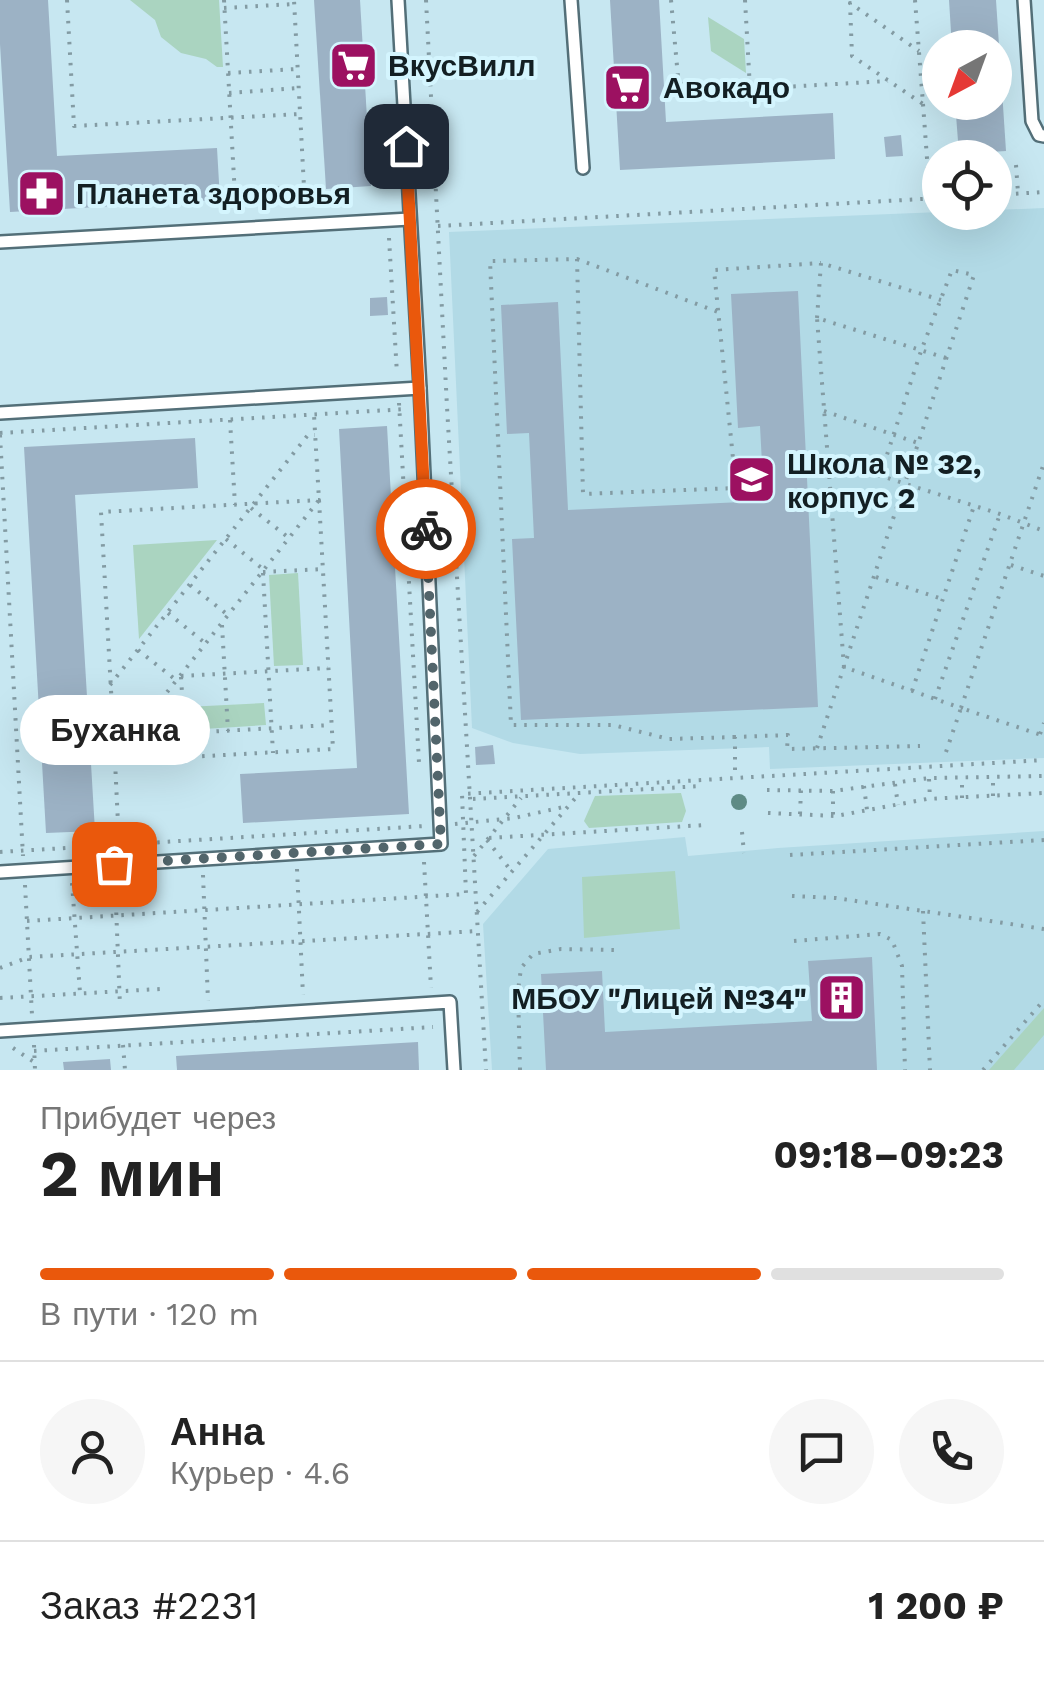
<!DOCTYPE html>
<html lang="ru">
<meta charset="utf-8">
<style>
:root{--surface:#fff;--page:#f6f6f6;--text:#222;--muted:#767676;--line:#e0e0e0;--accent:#ea580c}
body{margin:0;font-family:"Work Sans",sans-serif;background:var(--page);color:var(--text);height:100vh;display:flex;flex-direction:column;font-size:38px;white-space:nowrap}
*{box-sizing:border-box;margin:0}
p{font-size:32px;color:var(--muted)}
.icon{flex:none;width:55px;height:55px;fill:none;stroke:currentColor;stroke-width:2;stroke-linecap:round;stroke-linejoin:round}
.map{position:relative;height:1070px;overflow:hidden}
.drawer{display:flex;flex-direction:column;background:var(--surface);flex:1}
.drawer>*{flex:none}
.needle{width:65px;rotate:221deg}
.tools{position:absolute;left:922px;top:30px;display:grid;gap:20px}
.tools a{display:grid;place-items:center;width:90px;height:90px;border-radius:50%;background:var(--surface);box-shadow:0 10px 40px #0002;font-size:50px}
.pin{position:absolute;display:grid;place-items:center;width:85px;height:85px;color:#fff;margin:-42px;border-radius:20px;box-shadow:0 5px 15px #0006}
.courier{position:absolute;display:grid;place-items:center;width:100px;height:100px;margin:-50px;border:8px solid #ea580c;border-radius:50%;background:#fff;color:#222;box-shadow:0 2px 12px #0007}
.bubble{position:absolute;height:70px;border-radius:35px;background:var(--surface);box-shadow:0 10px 40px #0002;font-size:32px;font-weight:700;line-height:70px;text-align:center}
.headline em{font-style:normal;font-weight:700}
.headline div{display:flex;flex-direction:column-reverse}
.headline{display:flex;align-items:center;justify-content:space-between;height:170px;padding:0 40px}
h1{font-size:65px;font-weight:700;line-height:75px}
.bar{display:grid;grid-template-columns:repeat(4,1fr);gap:15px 10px;align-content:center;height:120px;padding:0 40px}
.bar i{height:12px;border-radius:8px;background:var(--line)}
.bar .on{background:var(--accent)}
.bar p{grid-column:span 4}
.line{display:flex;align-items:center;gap:25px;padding:0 40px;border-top:2px solid var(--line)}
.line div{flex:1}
.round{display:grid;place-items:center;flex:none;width:105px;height:105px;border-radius:52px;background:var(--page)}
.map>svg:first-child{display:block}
.built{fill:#b2dae6}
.green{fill:#aad4c0}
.building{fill:#9cb2c5}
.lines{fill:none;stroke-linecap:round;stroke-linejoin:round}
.lane-casing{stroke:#536f78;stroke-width:16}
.path{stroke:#839ba3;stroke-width:4;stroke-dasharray:2.5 8;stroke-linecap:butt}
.lane{stroke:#fff;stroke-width:11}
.tree{fill:#5e8b85}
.done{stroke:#52656b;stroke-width:10;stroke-dasharray:0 18}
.route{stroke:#ea580c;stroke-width:12}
.labels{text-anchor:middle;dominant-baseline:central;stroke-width:8;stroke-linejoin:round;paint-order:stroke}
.poi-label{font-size:30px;font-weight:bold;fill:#131f23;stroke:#d4f5fe;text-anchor:start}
</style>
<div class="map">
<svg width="1044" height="1070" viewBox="0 0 1044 1070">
<rect width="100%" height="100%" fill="#c7e7f1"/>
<g class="built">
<path d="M1044,208v550l-274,11 -1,-22 -189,7 -67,-11 -41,-15 -23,-496 491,-20h55v-2z"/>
<path d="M1044,831v239h-552l-9,-146 65,-75 137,-12 3,19 90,-8z"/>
</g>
<g class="green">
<path d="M130,0h89l4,67h-6l-11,-8 -25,-6 -20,-16 -6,-17z"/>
<path d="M708,17l36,22 2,34 -35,-22z"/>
<path d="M217,540l-78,99 -6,-94z"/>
<path d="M298,573l5,92 -29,1 -5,-91z"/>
<path d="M264,703l2,22 -79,5 -1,-23z"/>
<path d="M681,793l5,18 -4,11 -93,6 -5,-7 11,-25z"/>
<path d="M675,871l5,58 -96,9 -2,-61z"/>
<path d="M1044,1008v27l-30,35h-25z"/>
</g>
<g class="building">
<path d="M0,0h48l9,156 160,-8 3,52 -210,12 -10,-168z"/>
<path d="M314,0h46l11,186 -45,3z"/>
<path d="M610,0h49l7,122 167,-9 2,46 -215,11z"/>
<path d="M949,0h47l10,151 -47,3 -4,-52h40v-54h-43z"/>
<path d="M901,135l2,21 -17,1 -2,-20z"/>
<path d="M798,291l20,416 -297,13 -9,-181 22,-1 -5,-105 -22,1 -6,-129 57,-3 10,208 196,-9 -4,-75 -22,2 -7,-134z"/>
<path d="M387,297l1,18 -18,1v-18z"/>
<path d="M387,426l22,388 -166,9 -3,-49 117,-6 -18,-339z"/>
<path d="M195,438l3,50 -123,7 20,336 -49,2 -22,-386z"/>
<path d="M493,745l2,19 -19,1 -1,-18z"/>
<path d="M872,957l5,113h-331l-5,-96 61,-3 3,61 207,-11 -4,-60z"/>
<path d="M418,1042l1,28h-242l-1,-14z"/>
<path d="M110,1059l1,11h-47l-1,-8z"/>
</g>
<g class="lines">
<defs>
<g id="lane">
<path d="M398,0l22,388"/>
<path d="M571,0l12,168"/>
<path d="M1024,0l8,121 7,14 5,1"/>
<path d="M0,242l410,-23"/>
<path d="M0,413l420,-25 21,456 -441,28"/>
<path d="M0,1031l450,-29 4,68"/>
</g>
</defs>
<use href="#lane" class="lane-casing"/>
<g class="path">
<path d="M67,0l7,126 226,-12"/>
<path d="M224,0l12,214"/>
<path d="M426,0l21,407 39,663"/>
<path d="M671,0l7,77 7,11 11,4 192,-11"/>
<path d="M745,0l5,89"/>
<path d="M915,0l8,104 -71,-48 -2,-53 69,48"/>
<path d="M224,8l70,-4"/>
<path d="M228,73l69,-4"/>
<path d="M229,93l70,-5"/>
<path d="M923,104l7,95"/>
<path d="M1016,165l2,28"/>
<path d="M235,191l69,-4 -10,-187"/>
<path d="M995,195l49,-3"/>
<path d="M438,226l502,-28"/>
<path d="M389,238l8,136"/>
<path d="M577,259l141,53"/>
<path d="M817,318l4,-55 120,37"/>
<path d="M946,358l-129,-40 27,349 117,41 83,-245"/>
<path d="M399,403l20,360"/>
<path d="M824,411l94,32"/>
<path d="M230,420l5,85"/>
<path d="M0,433l407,-24"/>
<path d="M0,435l23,421"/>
<path d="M828,459l172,55 44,17"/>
<path d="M319,500l14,249 -218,12 -14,-249z"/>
<path d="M251,508l38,30"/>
<path d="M226,539l38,31"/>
<path d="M1011,565l33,11"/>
<path d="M263,572l60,-3"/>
<path d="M263,573l10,180"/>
<path d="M876,577l66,22"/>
<path d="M190,585l38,30"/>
<path d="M168,613l37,30"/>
<path d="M222,625l6,106"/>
<path d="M138,650l38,30"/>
<path d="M181,676l147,-8"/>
<path d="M181,677l5,80"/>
<path d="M110,685l198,-250h7"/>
<path d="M912,691l62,-185"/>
<path d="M935,699l65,-185"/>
<path d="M185,733l146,-8"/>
<path d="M1040,734l4,-11"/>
<path d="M735,737l-66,2 -56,-14h-102l-21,-464 87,-2 6,235 153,-6 -22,-218 107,-7"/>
<path d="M817,748l157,-473 -22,-5 -31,81 -41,125"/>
<path d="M946,752l15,-44 83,28"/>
<path d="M115,758l204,-258 -5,-85"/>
<path d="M115,761l4,83"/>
<path d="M735,770v-33l53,-2 -1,14 133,-3"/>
<path d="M929,779l1,20"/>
<path d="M895,784l3,21"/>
<path d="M864,786l3,24"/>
<path d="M767,790l66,1 97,-13 114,-2"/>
<path d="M833,791v25"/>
<path d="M993,796v-19"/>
<path d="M962,798v-21"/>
<path d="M473,799l229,-13"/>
<path d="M768,813l68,3 91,-17 117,-6"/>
<path d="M800,814l1,-24"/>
<path d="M455,824l59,-6 54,-12"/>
<path d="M742,832l2,21"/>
<path d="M489,838l216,-13"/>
<path d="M487,840l25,32"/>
<path d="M0,852l425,-26"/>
<path d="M790,855l254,-15"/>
<path d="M474,856l47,-58"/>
<path d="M424,862l7,126"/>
<path d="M297,869l6,126"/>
<path d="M203,875l5,126"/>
<path d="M115,881l5,125"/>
<path d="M72,883l8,110"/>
<path d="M25,885l7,130"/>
<path d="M792,896l44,2 208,31"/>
<path d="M923,911l7,159"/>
<path d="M477,912l101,-117"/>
<path d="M27,921l439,-27 -4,-100 582,-34"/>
<path d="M794,941l86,-7 12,6 10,26 3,104"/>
<path d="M0,968l29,-11 449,-26"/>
<path d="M0,998l160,-9"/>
<path d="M34,1045l1,25"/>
<path d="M123,1045l2,25"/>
<path d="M13,1048l21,14"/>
<path d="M34,1051l399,-24"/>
<path d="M520,1070l-2,-79 3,-23 12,-14 28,-5 54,1"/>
<path d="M983,1070l61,-70"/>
</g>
<use href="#lane" class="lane"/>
</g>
<circle class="tree" cx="739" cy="802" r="8"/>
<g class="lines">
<path class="done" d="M114,864l327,-20 -15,-315"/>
<path class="route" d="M406,146l20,383"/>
</g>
<defs>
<symbol id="supermarket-square" viewBox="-11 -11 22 22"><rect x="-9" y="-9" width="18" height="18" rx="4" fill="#9c1161" stroke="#d4f5fe"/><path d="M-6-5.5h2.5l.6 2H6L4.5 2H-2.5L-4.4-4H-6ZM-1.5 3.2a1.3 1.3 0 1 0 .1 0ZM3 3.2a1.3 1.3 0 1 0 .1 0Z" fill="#fff"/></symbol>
<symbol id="pharmacy-square" viewBox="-11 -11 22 22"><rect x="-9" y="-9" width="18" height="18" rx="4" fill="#9c1161" stroke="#d4f5fe"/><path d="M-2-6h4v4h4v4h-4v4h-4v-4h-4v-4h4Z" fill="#fff"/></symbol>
<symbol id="school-square" viewBox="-11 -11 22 22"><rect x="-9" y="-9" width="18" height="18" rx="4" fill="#9c1161" stroke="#d4f5fe"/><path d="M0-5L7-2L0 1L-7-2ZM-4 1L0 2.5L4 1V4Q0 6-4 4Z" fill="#fff"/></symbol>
<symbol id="building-square" viewBox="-11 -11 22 22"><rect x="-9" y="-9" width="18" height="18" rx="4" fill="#9c1161" stroke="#d4f5fe"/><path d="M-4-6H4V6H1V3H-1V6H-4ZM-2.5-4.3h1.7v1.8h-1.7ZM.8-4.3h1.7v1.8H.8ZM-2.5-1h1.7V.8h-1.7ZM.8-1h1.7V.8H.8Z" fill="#fff"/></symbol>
</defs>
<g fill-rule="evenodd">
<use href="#supermarket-square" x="326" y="38" width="55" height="55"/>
<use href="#supermarket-square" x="600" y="60" width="55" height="55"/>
<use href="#pharmacy-square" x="14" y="166" width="55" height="55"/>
<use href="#school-square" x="724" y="452" width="55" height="55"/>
<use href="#building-square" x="814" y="970" width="55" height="55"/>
</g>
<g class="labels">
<g class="poi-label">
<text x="388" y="65">ВкусВилл</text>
<text x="663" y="87">Авокадо</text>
<text x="76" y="193">Планета здоровья</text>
<text x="787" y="463">Школа № 32,<tspan x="787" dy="34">корпус 2</tspan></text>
<text x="807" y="998" text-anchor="end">МБОУ "Лицей №34"</text>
</g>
</g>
</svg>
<div class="tools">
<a><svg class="needle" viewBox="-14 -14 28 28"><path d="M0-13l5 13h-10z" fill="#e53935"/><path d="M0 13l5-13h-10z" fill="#767676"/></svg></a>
<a><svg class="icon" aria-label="locate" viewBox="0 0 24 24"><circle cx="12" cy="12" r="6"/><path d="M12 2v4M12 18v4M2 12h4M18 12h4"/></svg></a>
</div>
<div class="pin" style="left:114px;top:864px;background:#ea580c"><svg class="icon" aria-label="bag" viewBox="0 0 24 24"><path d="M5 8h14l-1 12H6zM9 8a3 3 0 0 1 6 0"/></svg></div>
<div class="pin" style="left:406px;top:146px;background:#1f2937"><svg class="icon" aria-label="home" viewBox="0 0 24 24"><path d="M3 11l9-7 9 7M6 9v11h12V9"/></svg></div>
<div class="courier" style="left:426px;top:529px"><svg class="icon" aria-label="bike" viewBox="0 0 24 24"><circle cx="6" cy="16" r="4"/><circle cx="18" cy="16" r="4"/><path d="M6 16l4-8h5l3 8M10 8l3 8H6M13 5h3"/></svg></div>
<div class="bubble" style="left:20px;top:695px;width:190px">Буханка</div>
</div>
<section class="drawer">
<div class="headline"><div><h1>2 мин</h1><p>Прибудет через</p></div><em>09:18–09:23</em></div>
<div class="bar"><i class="on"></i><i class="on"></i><i class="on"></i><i></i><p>В пути · 120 m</p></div>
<div class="line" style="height:180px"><a class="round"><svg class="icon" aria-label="person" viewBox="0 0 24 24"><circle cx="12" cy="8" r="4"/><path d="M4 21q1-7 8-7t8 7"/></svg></a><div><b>Анна</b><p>Курьер · 4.6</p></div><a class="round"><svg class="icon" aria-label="chat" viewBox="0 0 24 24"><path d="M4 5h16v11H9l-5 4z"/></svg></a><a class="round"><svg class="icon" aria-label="phone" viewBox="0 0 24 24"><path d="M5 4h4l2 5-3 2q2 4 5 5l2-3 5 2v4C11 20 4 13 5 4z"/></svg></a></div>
<div class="line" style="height:130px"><div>Заказ #2231</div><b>1 200 ₽</b></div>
</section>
